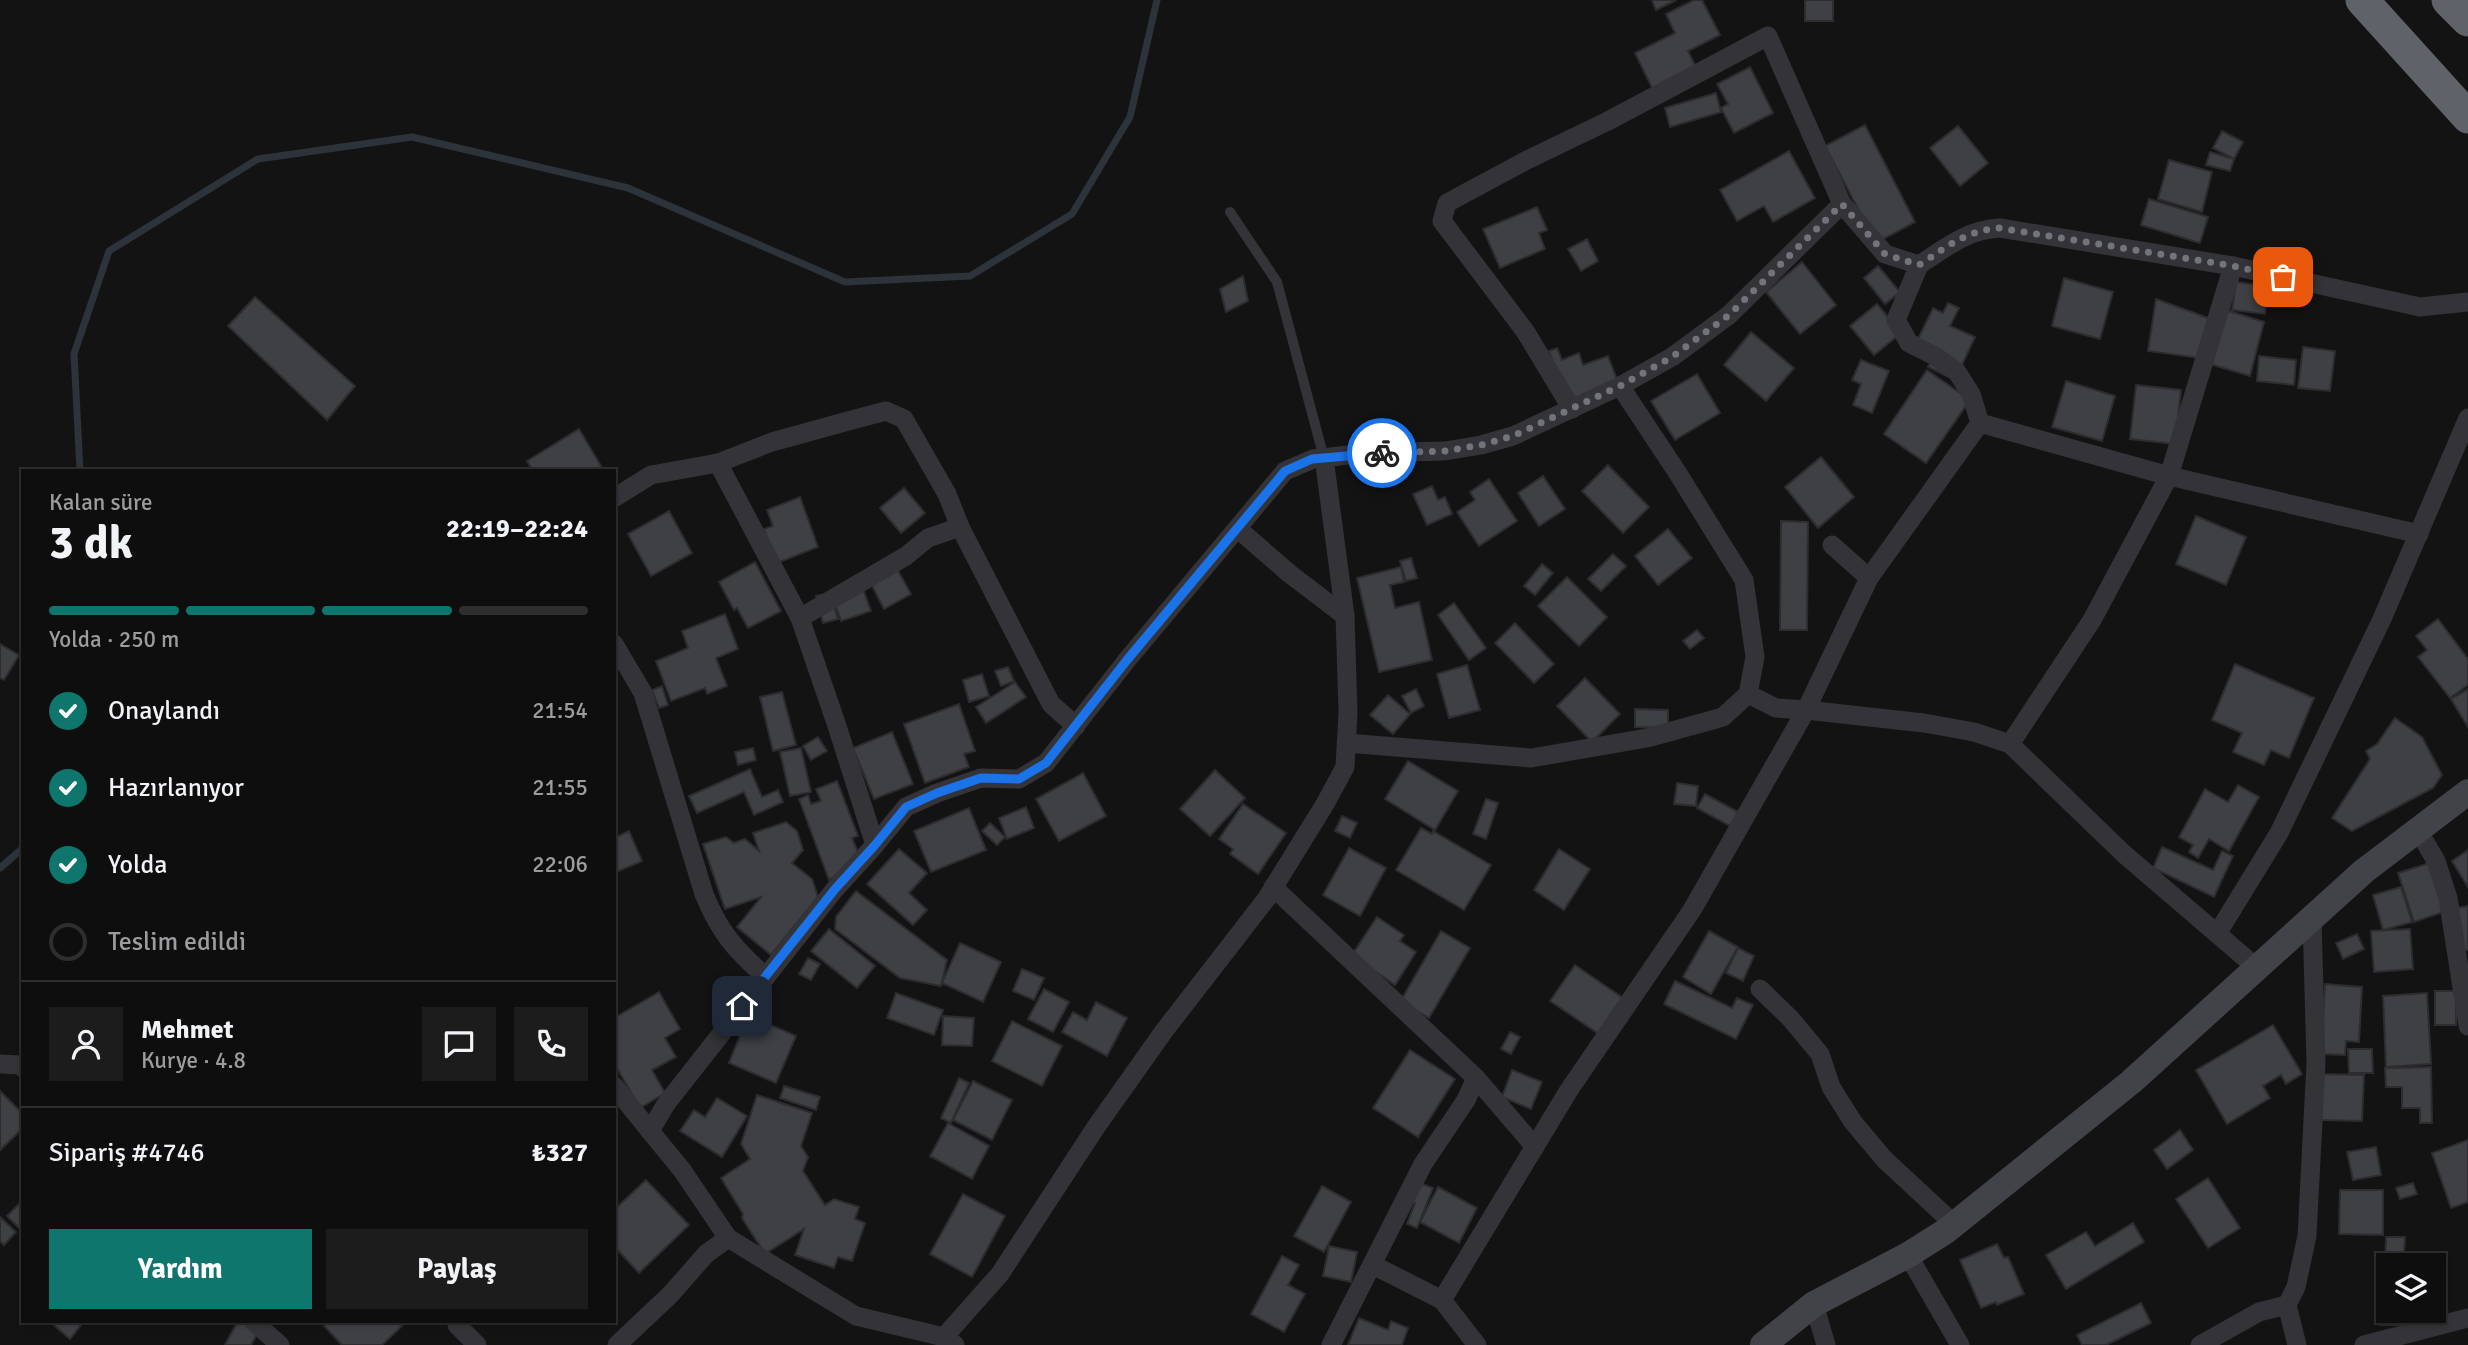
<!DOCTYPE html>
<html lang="tr">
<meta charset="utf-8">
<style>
:root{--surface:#0e0e0f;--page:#1c1c1d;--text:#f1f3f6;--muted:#9b9c9e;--line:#2e2e2f;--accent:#0f766e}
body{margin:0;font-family:Signika,sans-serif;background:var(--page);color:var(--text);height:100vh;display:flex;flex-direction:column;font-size:26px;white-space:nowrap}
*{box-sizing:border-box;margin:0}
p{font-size:23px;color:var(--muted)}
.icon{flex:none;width:38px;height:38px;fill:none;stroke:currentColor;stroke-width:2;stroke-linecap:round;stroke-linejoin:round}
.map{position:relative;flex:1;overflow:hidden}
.panel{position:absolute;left:21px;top:469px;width:595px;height:854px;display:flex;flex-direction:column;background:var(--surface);border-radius:0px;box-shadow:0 2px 5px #0004,0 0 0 2px var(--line)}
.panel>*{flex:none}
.buttons{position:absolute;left:2376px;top:1253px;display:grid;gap:14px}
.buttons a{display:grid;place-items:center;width:70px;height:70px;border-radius:0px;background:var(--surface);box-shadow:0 2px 5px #0004,0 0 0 2px var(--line);font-size:35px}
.pin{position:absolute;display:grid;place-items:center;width:60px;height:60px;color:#fff;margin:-30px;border-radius:14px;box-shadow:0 4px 10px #0006}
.courier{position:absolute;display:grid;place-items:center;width:70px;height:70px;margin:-35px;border:5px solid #1a73e8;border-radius:50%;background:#fff;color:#222;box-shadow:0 2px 9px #0007}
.head em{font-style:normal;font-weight:700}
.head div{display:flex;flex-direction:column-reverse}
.head{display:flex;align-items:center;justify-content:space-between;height:119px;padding:0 28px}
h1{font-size:46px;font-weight:700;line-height:52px}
.bar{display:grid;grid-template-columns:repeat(4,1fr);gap:10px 7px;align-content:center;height:84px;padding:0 28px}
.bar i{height:9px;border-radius:5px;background:var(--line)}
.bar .selected{background:var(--accent)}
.bar p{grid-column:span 4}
.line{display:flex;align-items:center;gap:18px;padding:0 28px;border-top:2px solid var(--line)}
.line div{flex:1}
.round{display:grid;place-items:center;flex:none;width:74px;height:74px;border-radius:0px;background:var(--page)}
ol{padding:0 28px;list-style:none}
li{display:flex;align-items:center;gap:21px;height:77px}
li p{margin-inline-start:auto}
li .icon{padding:7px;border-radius:50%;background:var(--accent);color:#fff;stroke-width:4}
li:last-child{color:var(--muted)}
li i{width:38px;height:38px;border:4px solid var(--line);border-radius:50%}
.button{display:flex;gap:14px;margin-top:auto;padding:14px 28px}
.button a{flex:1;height:80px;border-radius:0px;background:var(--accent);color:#fff;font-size:28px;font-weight:700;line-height:80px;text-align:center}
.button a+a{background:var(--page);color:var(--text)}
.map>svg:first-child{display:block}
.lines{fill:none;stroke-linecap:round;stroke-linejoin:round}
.stream{stroke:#2d333b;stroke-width:7}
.building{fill:#3f4044;stroke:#2d2d30;stroke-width:2}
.lane{stroke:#343438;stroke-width:10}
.street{stroke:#343438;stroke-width:19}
.secondary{stroke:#424348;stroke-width:26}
.highway{stroke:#606269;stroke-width:33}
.done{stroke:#72747b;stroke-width:7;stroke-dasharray:0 12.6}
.route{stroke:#1a73e8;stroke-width:9}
</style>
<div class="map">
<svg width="2468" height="1345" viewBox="0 0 2468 1345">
<rect width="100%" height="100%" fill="#131314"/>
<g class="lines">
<g class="stream">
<path d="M80,471l-6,-117 35,-103 149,-92 154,-22 216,51 217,94 125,-6 102,-62 58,-97 27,-117"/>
<path d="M0,868l23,-20"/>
</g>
</g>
<g class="building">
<path d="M1652,0h24l-20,10z"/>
<path d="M1694,0h8l18,35 -32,16 11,23 -43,22 -21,-43 40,-20 -9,-19z"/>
<rect x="1805" y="0" width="28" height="21"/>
<path d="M1750,67l23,46 -39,20 -13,-25 7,-4 -11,-20z"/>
<path d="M1716,93l5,19 -51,15 -5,-19z"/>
<path d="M1865,125l50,97 -39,21 -51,-97z"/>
<path d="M1958,126l30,37 -28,23 -30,-38z"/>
<path d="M2222,131l21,11 -9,17 -21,-11z"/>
<path d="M1789,151l26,47 -42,24 -9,-16 -27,15 -17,-31z"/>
<path d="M2210,152l24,7 -4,12 -24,-6z"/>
<path d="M2169,160l43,12 -10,40 -44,-13z"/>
<path d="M2149,199l59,18 -8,26 -59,-18z"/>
<path d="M1537,207l10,23 -8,3 6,16 -45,19 -17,-39z"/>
<path d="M1587,239l11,22 -17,10 -13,-22z"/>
<path d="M1802,262l34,43 -36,29 -34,-42z"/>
<path d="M1878,266l22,26 -15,12 -21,-26z"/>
<path d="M1243,276l5,25 -22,11 -6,-23z"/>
<path d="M2064,278l49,14 -13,47 -48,-13z"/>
<path d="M2236,282l33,4 -4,28 -33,-4z"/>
<path d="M255,297l100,89 -28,34 -99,-94z"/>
<path d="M2156,299l52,19 -9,40 -51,-7z"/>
<path d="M1948,303l11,5 -9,18 25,11 -20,43 -27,-13 7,-15 -19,-9 17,-35 10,5z"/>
<path d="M1877,304l24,29 -27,22 -24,-29z"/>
<path d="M2226,310l38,12 -14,54 -40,-12z"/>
<path d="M1751,332l43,36 -28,33 -42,-36z"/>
<path d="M2303,347l32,4 -5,40 -32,-3z"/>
<path d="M1557,348l5,12 17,-7 4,12 25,-9 13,34 -50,20 -22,-59z"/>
<path d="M2259,356l37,4 -2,25 -37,-4z"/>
<path d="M1861,360l28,11 -17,42 -19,-8 8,-21 -9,-4z"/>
<path d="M1927,370l43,30 -44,63 -42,-29z"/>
<path d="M1697,374l23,39 -45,27 -24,-39z"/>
<path d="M2066,381l49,15 -13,45 -50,-14z"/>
<path d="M2136,385l45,5 -6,54 -45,-5z"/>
<path d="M579,429l25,42h-71l-6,-10z"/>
<path d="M1821,457l33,40 -36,31 -33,-41z"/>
<path d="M1608,465l41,42 -26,26 -41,-42z"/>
<path d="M1543,476l22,33 -26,17 -21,-33z"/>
<path d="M1489,479l28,42 -38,25 -22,-34 18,-12 -5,-8z"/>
<path d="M1432,486l6,14 7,-3 7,17 -25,11 -14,-31z"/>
<path d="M904,488l21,25 -24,20 -21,-25z"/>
<path d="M800,497l18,50 -41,16 -13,-34 9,-3 -6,-16z"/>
<path d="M669,511l23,42 -41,23 -23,-42z"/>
<path d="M2196,516l50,21 -20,48 -50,-21z"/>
<path d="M1781,521l27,1 -1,108h-27z"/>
<path d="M1668,529l24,29 -34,27 -23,-29z"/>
<path d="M1613,554l13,12 -25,25 -13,-12z"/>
<path d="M1411,558l6,20 -11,3 -6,-20z"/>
<path d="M755,562l26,49 -33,17 -11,-20 -3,2 -15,-28z"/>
<path d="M1542,564l11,9 -18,22 -11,-9z"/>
<path d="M1401,567l3,15 -14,3 5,23 24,-6 13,58 -53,12 -22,-94z"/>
<path d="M897,569l14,25 -27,15 -13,-25z"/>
<path d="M1567,577l40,40 -28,29 -41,-40z"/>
<path d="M860,581l11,30 -30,10 -10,-29z"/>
<path d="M830,593l8,26 -15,4 -7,-27z"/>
<path d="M1454,603l32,45 -17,12 -31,-45z"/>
<path d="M725,614l13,35 -22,9 11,28 -20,8 -2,-6 -34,13 -15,-40 32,-13 -6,-17z"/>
<path d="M2438,619l30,40v26l-18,13 -32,-41 9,-7 -11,-14z"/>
<path d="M1515,623l39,41 -20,19 -39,-40z"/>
<path d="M1697,630l7,8 -14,11 -7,-8z"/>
<path d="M0,644l19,11 -15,25 -4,-2z"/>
<path d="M2235,664l79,34 -25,60 -18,-8 -7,15 -31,-13 9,-19 -30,-13z"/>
<path d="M1467,665l13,45 -31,8 -12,-44z"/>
<path d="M1008,667l6,14 -13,5 -6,-15z"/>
<path d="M982,674l7,22 -20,6 -6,-22z"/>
<path d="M1585,678l35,36 -28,28 -35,-36z"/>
<path d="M1015,682l11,15 -40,26 -10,-16z"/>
<path d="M662,686l6,19 -9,3 -7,-18z"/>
<path d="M1416,689l8,17 -13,7 -9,-17z"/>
<path d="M2468,689v38l-17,-28z"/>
<path d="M782,692l14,53 -23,6 -13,-54z"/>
<path d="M1388,695l22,19 -17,20 -23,-19z"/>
<path d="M959,704l16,47 -11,3 5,13 -44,16 -21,-59z"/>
<path d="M1635,709l33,1v18l-33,-1z"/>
<path d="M2395,718l27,19 20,38 -9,13 -81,43 -20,-13 38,-59 -4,-8 11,-7z"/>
<path d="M892,732l21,52 -39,15 -21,-51z"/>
<path d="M818,737l9,14 -16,9 -8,-14z"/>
<path d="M753,748l3,12 -18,5 -3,-13z"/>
<path d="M801,748l10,44 -21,4 -10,-44z"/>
<path d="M1408,761l50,30 -23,39 -50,-31z"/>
<path d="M750,769l12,28 16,-7 5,12 -29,13 -10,-23 -47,21 -8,-17z"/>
<path d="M1215,770l30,28 -35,38 -30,-27z"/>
<path d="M1083,773l23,43 -47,25 -23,-42z"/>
<path d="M837,781l21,55 -6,2 8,19 -31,23 -30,-81 9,-4 3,9 10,-3 -5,-12z"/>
<path d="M1677,783l21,3 -2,20 -22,-2z"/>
<path d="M2238,785l21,12 -30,54 -20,-12 -11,19 -9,-6 4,-7 -14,-8 26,-48 23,13z"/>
<path d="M1705,794l33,18 -8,14 -33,-18z"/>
<path d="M1486,799l12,4 -12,36 -13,-5z"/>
<path d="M1243,804l43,29 -28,41 -28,-20 3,-5 -14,-10z"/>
<path d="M1026,807l8,21 -27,11 -8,-21z"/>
<path d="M969,808l17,42 -55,22 -17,-41z"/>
<path d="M1342,816l15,7 -7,15 -15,-7z"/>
<path d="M786,822l11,9 6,19 -11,13 20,16 6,18 -47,58 -34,-28 24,-30 -36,12 -22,-65 23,-7 8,6 11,-4 14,12 -6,-18z"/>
<path d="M990,823l15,14 -8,8 -15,-14z"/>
<path d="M1421,828l11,6 1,-3 58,34 -27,45 -68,-40z"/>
<path d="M629,831l13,30 -28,12v-35z"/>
<path d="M2162,847l51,23 9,-19 11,5 -19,41 -61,-29z"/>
<path d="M1349,848l37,20 -26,48 -37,-21z"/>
<path d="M899,849l28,24 -18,20 18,17 -14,15 -46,-41z"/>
<path d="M1559,849l31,20 -26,41 -30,-20z"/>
<path d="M2468,850v37l-16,-26z"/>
<path d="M2430,863l16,48 -32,11 -16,-49z"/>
<path d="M2401,887l11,35 -29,8 -10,-35z"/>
<path d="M856,891l91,69 -6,26 -41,-8 -65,-49 1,-12z"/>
<path d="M2468,906v44l-10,1 -7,-42z"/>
<path d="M1377,917l27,18 -4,6 16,11 -21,33 -43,-30z"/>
<path d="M829,929l46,37 -18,22 -46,-37z"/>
<path d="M2410,929l3,40 -39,3 -3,-41z"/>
<path d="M1441,931l29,17 -41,70 -29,-16z"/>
<path d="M1709,931l29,16 -27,47 -28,-17z"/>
<path d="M2357,934l7,15 -21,10 -7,-16z"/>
<path d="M960,943l41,19 -18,40 -41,-19z"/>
<path d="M1738,948l16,8 -11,25 -17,-8z"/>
<path d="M808,958l12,6 -9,16 -12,-6z"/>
<path d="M1575,965l48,33 -24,36 -49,-33z"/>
<path d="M1022,969l22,9 -10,22 -21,-9z"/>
<path d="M1675,981l57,27 5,-10 16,7 -17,34 -72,-35z"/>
<path d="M2325,984l37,3 -3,55 -13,-1 -1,14 -24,-1z"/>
<path d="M1044,989l25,13 -16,30 -25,-13z"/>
<rect x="2435" y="991" width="21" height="34"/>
<path d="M659,992l21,37 -15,9 11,19 -24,13 13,23 -25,15 -26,-45v-45z"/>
<path d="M896,993l47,17 -9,25 -47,-17z"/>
<path d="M2427,993l4,71 -45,3 -3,-71z"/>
<path d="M1096,1002l31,16 -20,38 -45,-24 11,-20 14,8z"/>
<path d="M748,1015l48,21 -20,47 -47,-20z"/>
<path d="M943,1016l31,2 -2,28 -30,-1z"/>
<path d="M1012,1021l50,25 -20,40 -50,-25z"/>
<path d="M2273,1025l29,49 -16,10 -5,-9 -18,11 7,12 -43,26 -31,-54z"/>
<path d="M1510,1032l10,5 -9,17 -10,-5z"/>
<path d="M2348,1049h24l1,24h-24z"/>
<path d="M1410,1050l45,29 -37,58 -45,-29z"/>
<path d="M2431,1067l1,56h-12v-15h-18v-21h-16l-1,-19z"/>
<path d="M1512,1070l30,12 -11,27 -29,-12z"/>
<path d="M2322,1074l42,1 -2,46 -41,-1z"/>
<path d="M959,1078l10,5 -18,40 -10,-5z"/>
<path d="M973,1081l39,19 -20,40 -39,-20z"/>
<path d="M784,1086l36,11 -4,13 -36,-12z"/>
<path d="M0,1091l23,23v14l-23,22z"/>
<path d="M757,1095l55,18 -11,33 7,11 -5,14 22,34 9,-6 25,8 -4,12 10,4 -13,38 -14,-4 -4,11 -39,-13 9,-26 -39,25 -23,-36 1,-4 -22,-36 29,-19 -9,-15z"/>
<path d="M717,1098l30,18 -25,41 -42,-26 14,-21 11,7z"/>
<path d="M948,1123l41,23 -17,33 -42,-23z"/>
<path d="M2180,1130l13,20 -26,19 -13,-19z"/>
<path d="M2468,1140v62l-17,6 -19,-55z"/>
<path d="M2376,1147l5,28 -28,5 -6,-28z"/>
<path d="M2208,1178l32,50 -32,20 -32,-49z"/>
<path d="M646,1180l43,45 -50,48 -25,-27v-36z"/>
<path d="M1417,1182l16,6 -16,40 -10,-4 8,-21 -6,-2z"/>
<path d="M2413,1183l4,11 -17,5 -4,-11z"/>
<path d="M1322,1186l29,16 -27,50 -30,-16z"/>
<path d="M1438,1187l39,21 -18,35 -39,-21z"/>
<path d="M2340,1190h43v45l-44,-1z"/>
<path d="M963,1194l42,22 -33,61 -42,-23z"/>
<path d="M23,1200v32l-16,-16z"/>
<path d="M0,1217l16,15 -12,13 -4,-4z"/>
<path d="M2133,1223l11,19 -78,47 -20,-34 40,-23 9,14z"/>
<path d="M2386,1237h19l-1,17h17v11h-32v3h-4z"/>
<path d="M1997,1244l7,14 4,-1 16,37 -27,11 -1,-3 -15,6 -21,-48z"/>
<path d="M1329,1246l28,6 -6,30 -28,-6z"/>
<path d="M1282,1256l17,9 -11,20 17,9 -21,38 -33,-18z"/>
<path d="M2381,1270h8v41h17v14h-26z"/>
<path d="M2141,1303l10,20 -45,22h-24l-5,-10z"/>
<path d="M1359,1318l29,12 3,-9 17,7 -6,17h-54z"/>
<path d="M49,1321h35l-14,18z"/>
<path d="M238,1321h8l14,8 -9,16h-26z"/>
<path d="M328,1321h72l3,4 -21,20h-40l-18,-19z"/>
</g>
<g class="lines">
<path class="lane" d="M1230,212l47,70 47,176"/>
<g class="street">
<path d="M1919,265l-23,55 13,23 26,13 22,16 14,22 9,29 189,53 250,58"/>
<path d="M1572,409l-47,-78 -83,-110 5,-18 80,-43 81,-39 160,-85 74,168"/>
<path d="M718,463l82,155 36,105 39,122"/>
<path d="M614,498l37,-23 67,-12 54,-21 76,-21 38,-10 18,8 43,75 13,33 91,177 25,22"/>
<path d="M1238,529l52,45 55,42"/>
<path d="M1832,545l37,33"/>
<path d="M800,618l106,-62 22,-18 32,-11"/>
<path d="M614,644l29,49 61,201c15,37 31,56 61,82"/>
<path d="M1748,694l28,14 30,2 63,-132 111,-155"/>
<path d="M1347,743l184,15 116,-20 76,-21 25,-23 7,-37 -11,-77 -67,-108 -57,-86"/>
<path d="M2010,744l82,-124 77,-144 64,-210"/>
<path d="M2418,830l18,31 12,37 20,128"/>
<path d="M1273,887l203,191 59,69"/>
<path d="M2217,934l62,-101 103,-214 86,-201"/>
<path d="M1760,989l30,29 30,36 11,33 22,35 31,37 70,65"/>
<path d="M0,1064l20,1 3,3"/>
<path d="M614,1086l36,45"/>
<path d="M728,1238l128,78 88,21 11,8"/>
<path d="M1908,1255l52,90"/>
<path d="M1373,1265l69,35 35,45"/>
<path d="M1442,1300l127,-210 123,-180 114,-200 118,13 50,9 36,12 114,110 133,114"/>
<path d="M1814,1304l12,41"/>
<path d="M253,1321l27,24"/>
<path d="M457,1325l20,20"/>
<path d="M944,1337l56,-63 96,-147 68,-96 103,-133 58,-94 20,-37 3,-55 -3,-96 -21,-158"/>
<path d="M617,1345l54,-51 35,-40 22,-16 -46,-68 -32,-39 16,-27 169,-215 40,-44 31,-38 31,-14 44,-15 38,1 27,-16 81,-103 158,-189 28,-12 53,-6 79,-2 36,-6 32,-9 107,-50 52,-29 57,-42 113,-111 43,50 34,11c28,-18 47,-35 81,-37l233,38 187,41 48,-5"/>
<path d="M1331,1345l92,-181 43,-64 10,-22"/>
<path d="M2200,1345l59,-33 28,-7"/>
<path d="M2297,1345l-10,-40 9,-18 11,-51 9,-173 -4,-145"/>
<path d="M2364,1345l104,-27"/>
</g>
<path class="secondary" d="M1763,1345l51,-41 94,-49 38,-24 185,-149 233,-211 104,-79"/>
<g class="highway">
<path d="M2362,0l106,117"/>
<path d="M2448,0l20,20"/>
</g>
</g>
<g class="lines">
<path class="done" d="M1382,453l63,-2 36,-6 32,-9 107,-50 52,-29 57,-42 113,-111 43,50 34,11c28,-18 47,-35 81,-37l233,38 50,11"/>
<path class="route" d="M742,1006l93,-117 40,-44 31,-38 31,-14 44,-15 38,1 27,-16 81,-103 158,-189 27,-12 70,-6"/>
</g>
</svg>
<div class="buttons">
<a><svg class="icon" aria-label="layers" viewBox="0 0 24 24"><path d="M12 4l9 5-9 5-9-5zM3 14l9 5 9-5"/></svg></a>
</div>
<div class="pin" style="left:2283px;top:277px;background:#ea580c"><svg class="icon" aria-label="bag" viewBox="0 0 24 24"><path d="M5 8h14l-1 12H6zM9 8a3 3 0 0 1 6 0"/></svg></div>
<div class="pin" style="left:742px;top:1006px;background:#1f2937"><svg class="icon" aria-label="home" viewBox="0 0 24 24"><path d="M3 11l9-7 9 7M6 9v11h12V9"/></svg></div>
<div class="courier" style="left:1382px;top:453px"><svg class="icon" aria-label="bike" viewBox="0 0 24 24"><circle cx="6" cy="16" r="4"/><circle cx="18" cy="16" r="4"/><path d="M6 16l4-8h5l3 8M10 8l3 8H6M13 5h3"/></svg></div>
<section class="panel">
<div class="head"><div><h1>3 dk</h1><p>Kalan süre</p></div><em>22:19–22:24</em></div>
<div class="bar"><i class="selected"></i><i class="selected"></i><i class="selected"></i><i></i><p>Yolda · 250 m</p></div>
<ol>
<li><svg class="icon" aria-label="check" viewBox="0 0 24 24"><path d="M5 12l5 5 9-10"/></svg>Onaylandı<p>21:54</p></li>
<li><svg class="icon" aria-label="check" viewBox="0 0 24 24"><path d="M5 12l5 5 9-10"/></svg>Hazırlanıyor<p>21:55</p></li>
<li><svg class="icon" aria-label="check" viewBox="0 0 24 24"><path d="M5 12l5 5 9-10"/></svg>Yolda<p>22:06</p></li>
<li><i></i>Teslim edildi</li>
</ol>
<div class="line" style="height:126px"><a class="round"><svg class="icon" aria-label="person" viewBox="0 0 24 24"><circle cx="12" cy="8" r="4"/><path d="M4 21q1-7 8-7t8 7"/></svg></a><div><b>Mehmet</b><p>Kurye · 4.8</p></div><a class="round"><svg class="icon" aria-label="chat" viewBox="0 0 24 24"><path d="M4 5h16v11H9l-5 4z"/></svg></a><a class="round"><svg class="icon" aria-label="phone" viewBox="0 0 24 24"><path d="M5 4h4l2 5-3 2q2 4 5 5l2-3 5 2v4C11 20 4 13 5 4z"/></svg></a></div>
<div class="line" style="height:91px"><div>Sipariş #4746</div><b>₺327</b></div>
<div class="button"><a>Yardım</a><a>Paylaş</a></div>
</section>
</div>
